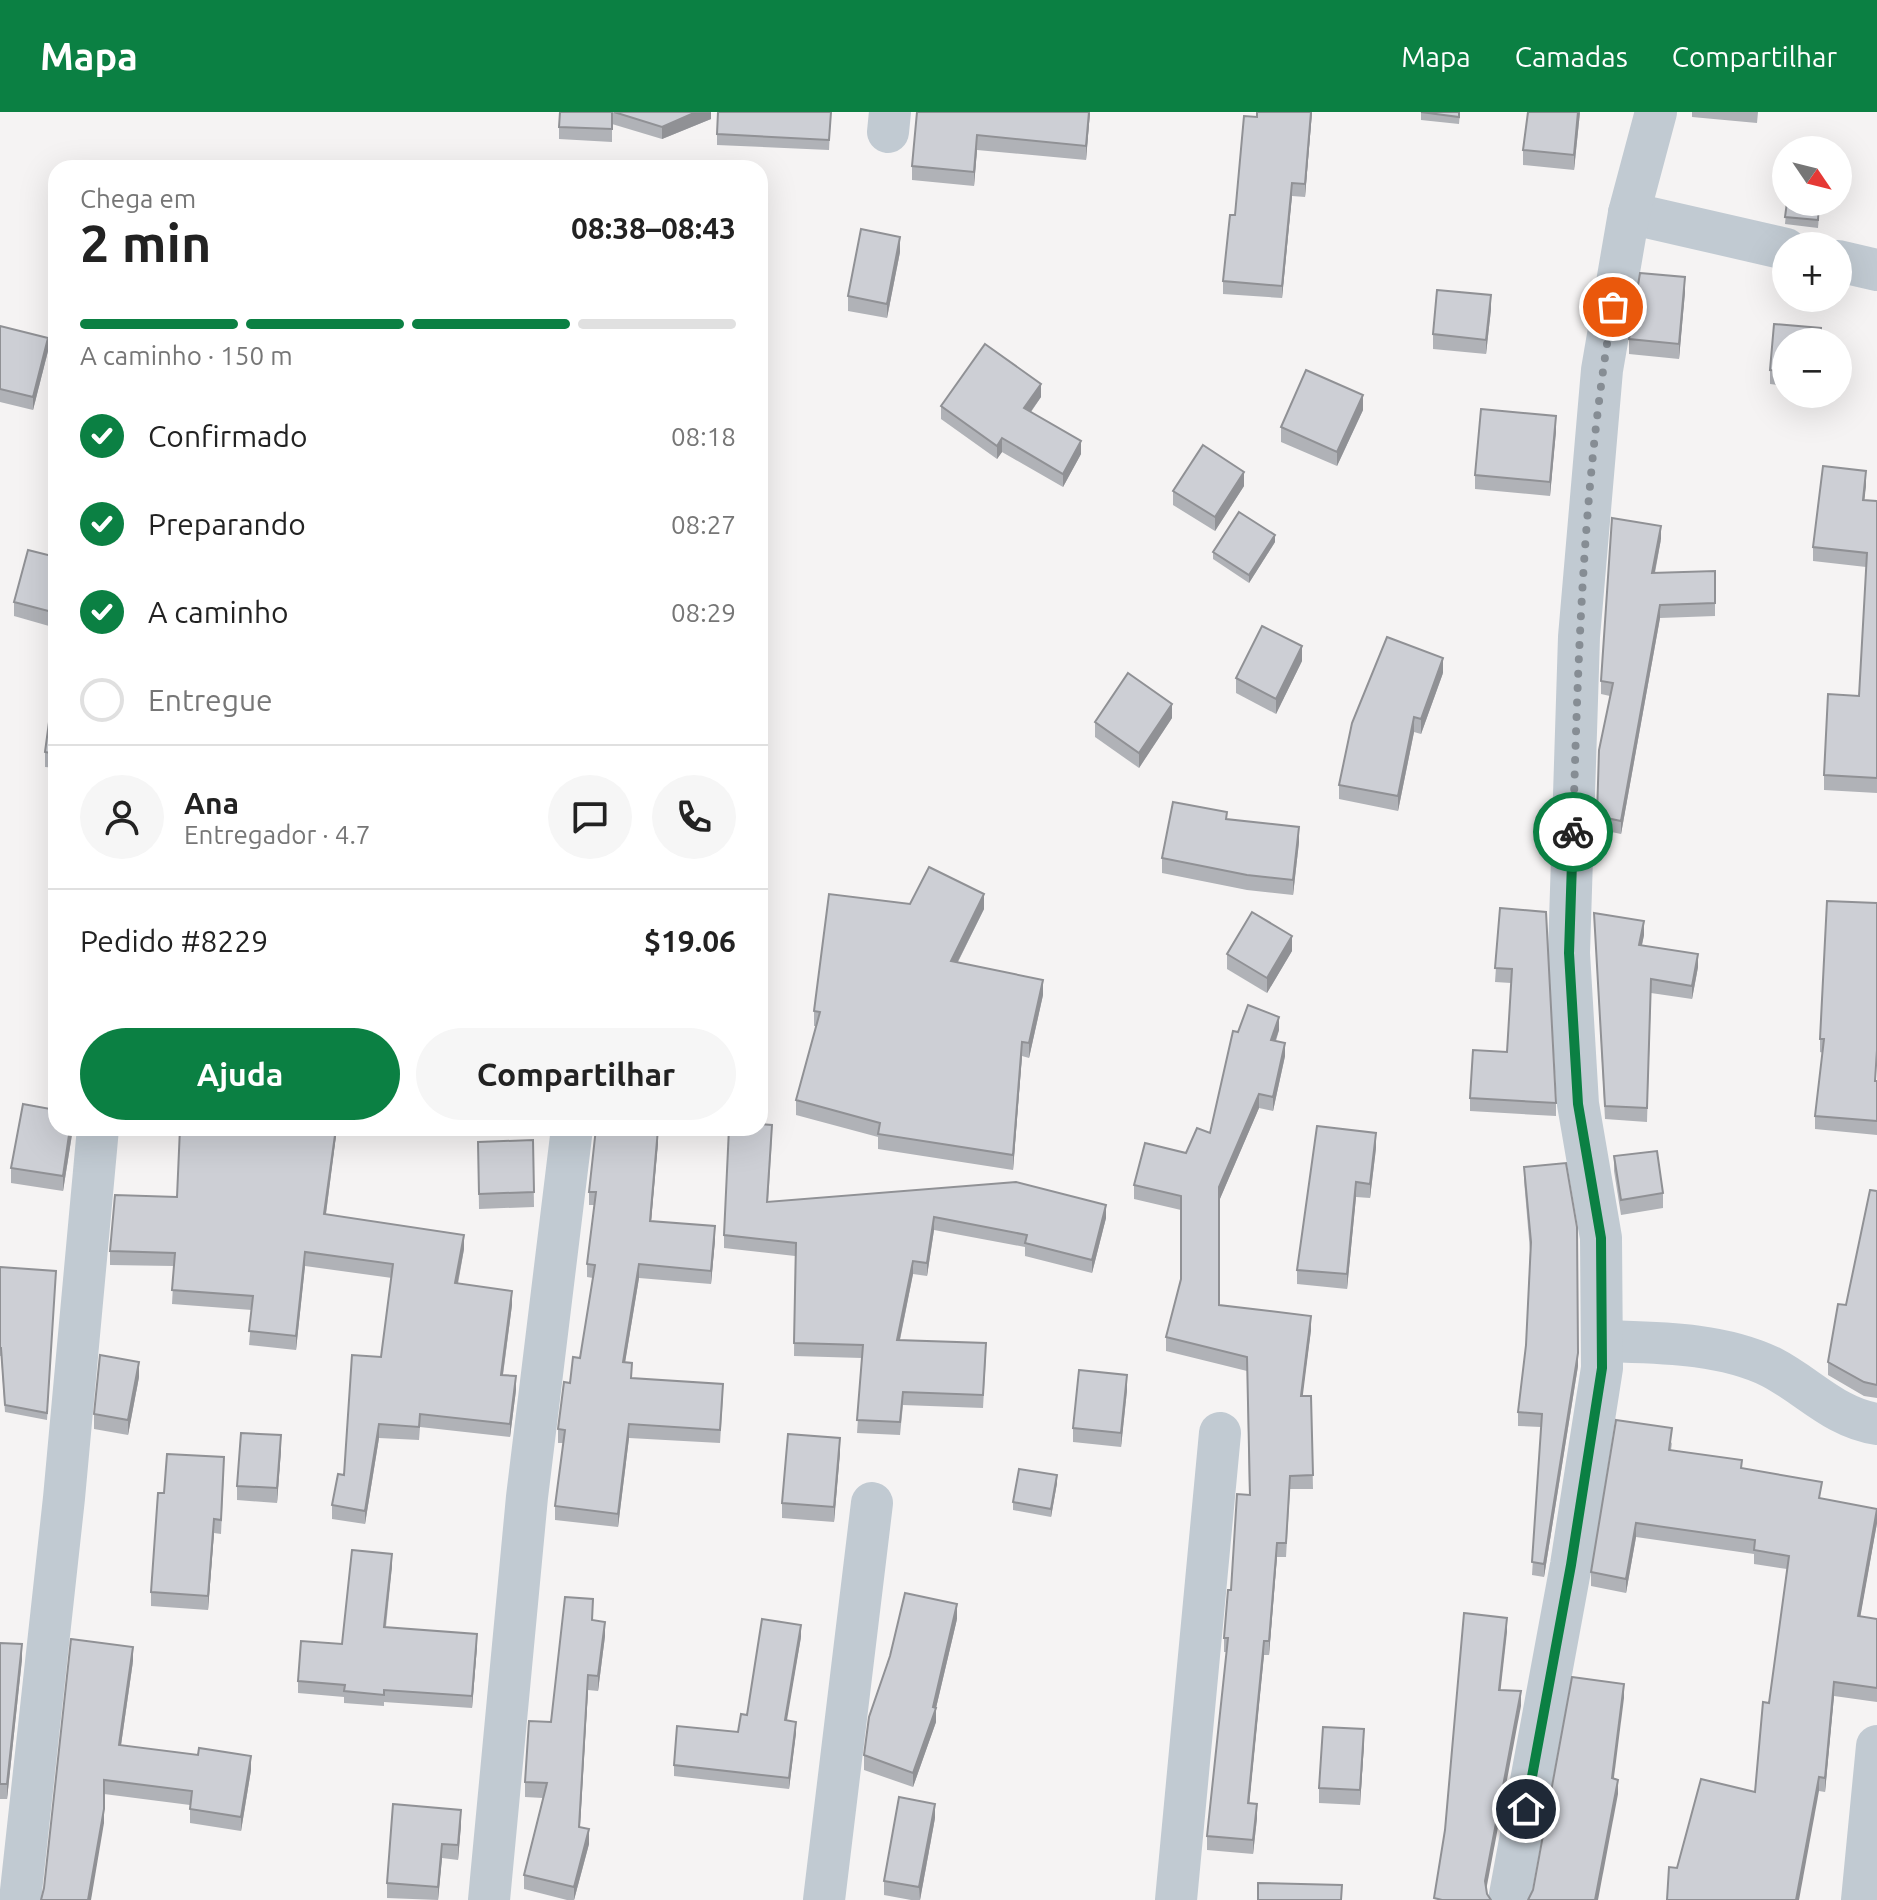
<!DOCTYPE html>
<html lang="pt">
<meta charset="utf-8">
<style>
:root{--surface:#fff;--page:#f6f6f6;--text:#222;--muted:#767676;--line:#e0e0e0;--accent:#0b8043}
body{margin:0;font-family:Ubuntu,sans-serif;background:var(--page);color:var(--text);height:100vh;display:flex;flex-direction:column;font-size:30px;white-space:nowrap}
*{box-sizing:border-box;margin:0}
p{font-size:26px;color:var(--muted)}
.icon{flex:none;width:44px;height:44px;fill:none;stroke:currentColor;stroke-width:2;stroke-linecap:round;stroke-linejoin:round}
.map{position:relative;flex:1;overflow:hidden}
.details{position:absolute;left:48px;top:48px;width:720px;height:976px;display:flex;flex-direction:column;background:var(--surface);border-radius:24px;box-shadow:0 8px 32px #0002}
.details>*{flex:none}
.needle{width:52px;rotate:125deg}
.tools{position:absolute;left:1772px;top:24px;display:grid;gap:16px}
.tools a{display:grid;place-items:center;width:80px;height:80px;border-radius:50%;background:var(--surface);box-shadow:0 8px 32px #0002;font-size:40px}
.pin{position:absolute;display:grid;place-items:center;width:68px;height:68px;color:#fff;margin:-34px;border:4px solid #fff;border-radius:50%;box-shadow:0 2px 8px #0007}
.courier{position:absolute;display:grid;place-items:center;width:80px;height:80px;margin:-40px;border:6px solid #0b8043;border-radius:50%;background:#fff;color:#222;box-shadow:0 2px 10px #0007}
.head em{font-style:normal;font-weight:600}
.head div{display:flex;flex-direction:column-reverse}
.head{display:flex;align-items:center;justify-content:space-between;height:136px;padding:0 32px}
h1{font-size:52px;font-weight:600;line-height:60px}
.bar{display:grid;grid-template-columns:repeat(4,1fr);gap:12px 8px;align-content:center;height:96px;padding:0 32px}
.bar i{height:10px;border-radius:6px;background:var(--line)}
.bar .current{background:var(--accent)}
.bar p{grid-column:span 4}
.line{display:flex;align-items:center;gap:20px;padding:0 32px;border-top:2px solid var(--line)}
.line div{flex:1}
.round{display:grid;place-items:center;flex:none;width:84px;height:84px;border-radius:42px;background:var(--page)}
ol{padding:0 32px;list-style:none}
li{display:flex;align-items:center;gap:24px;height:88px}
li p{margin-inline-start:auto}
li .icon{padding:8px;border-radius:50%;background:var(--accent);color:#fff;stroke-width:4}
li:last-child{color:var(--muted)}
li i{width:44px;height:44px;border:4px solid var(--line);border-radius:50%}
.primary-button{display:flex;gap:16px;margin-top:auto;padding:16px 32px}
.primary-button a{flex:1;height:92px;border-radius:48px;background:var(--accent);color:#fff;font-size:32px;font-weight:600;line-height:92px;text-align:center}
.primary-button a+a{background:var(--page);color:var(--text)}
header{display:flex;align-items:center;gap:48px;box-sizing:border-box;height:112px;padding:0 40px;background:var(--accent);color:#fff}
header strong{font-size:38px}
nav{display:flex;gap:44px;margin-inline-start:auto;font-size:28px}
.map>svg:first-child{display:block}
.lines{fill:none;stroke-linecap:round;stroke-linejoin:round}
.minor{stroke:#c1cad2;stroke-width:42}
.wall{fill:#b0b2b7}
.shaded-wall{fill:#909195}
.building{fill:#cdcfd5;stroke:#909195;stroke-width:2}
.done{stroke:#868d94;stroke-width:8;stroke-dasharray:0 14.4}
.route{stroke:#0b8043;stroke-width:10}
</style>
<header>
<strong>Mapa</strong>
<nav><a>Mapa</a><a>Camadas</a><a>Compartilhar</a></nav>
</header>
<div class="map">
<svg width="1877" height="1788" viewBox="0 0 1877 1788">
<rect width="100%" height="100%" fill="#f5f3f3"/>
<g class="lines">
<g class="minor">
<path d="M888,20l2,-20"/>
<path d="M1629,101l157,36"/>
<path d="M1838,149l39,9"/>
<path d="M1602,1229c55,2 117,1 169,26 37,19 64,51 106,57"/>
<path d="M20,1788l44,-402 34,-370"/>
<path d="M489,1788l38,-403 45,-369"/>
<path d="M824,1788l48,-397"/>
<path d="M1176,1788l44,-467"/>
<path d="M1509,1788l62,-335 31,-197 -1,-130 -23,-134 -9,-151 10,-316 23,-267 27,-157 27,-101"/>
<path d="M1862,1788l15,-154"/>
</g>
</g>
<g class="wall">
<path d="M614,0h97v7l-49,20 -50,-15v18l-53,-3v-12z"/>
<path d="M831,0l-2,38 -112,-5v-11z"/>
<path d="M917,0h173l-4,48 -109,-10 -3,36 -62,-6v-14z"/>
<path d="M1312,0l-7,85 -13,-1 -10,102 -59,-4v-13l12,-66 22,-98z"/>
<path d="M1421,0h39l-1,12 -38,-4z"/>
<path d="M1580,0l-6,58 -51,-5v-15z"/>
<path d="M1692,0h66l-1,11 -65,-6z"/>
<path d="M1787,90h33l-2,26 -33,-4z"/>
<path d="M900,140l-13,66 -39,-7v-15z"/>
<path d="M1685,180l-6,67 -50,-5v-15z"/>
<path d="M1491,197l-5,45 -53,-5v-15z"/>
<path d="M1774,212l47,4v14h-35v44l-16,-2v-14z"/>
<path d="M0,214l48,25 -15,59 -33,-8z"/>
<path d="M1041,285l-10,15 50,42 -18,33 -61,-35 -5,7 -56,-40v-13z"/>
<path d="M1363,298l-26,56 -56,-24v-15z"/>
<path d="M1556,319l-6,65 -75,-7v-14z"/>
<path d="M1866,373l-2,15 13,1v292l-53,-3v-15l35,-79 7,-129 -53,-6v-14z"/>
<path d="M1244,374l-29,45 -42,-26v-14z"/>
<path d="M1661,427l-6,34 60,-2v45l-55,2 -39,216 -24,-5v-13l13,-120 -9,-2v-13z"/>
<path d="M1275,430l-26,41 -36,-24v-7z"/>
<path d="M56,445v71l-42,-12v-14z"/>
<path d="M1302,549l-26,53 -40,-21v-15z"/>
<path d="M56,558v98l-11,-1v-15z"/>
<path d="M1443,561l-22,61 -7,-2 -16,79 -59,-12v-14z"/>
<path d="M1172,606l-33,50 -44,-31v-15z"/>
<path d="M1227,708l72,22 -6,53 -46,-5 -85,-17v-15z"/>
<path d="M1827,789l49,180h1v54l-62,-6v-13l8,-63 -3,-1v-13z"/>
<path d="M910,792l74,5 -26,53 85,33 -14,63 -7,-2 -9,114 -135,-21v-12l-82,-22v-15l20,-74h-2v-15z"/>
<path d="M1500,796l56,195v13l-86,-5v-13l37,-46 4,-69 -16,-1z"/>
<path d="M1594,801l50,22 -2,10 56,22 -6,32 -41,-6 -4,129 -42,-3z"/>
<path d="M1292,839l-25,42 -40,-24v-15z"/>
<path d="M1279,918l-3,11 9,15 -12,55 -14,-3 -40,93v104l92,25 -9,66h9l2,93h-23l-4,68h-9l-8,98h-5l-15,148 8,15 -4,36 -46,-4v-14l20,-184h-3v-14l25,-143 -2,-124 -81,-20v-14l15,-58v-69l-47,-11v-14l52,-32 24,-20 28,-101z"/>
<path d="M73,1016l-10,63 -52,-8v-15z"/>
<path d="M337,1016l-11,86 138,35 -6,35 54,21 -9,70 13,15 -6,47 -90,-10 -1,13 -40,-2 -14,86 -33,-5v-14l12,-30 37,-118 11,-79 -87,-12 -9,84 -47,-5 3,-35 -80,-6 2,-38 -64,-1v-14l67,-54z"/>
<path d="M772,1026l-4,64 338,16 -14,55 -67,-17v-9l-91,-17 -7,46 -14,-2 -13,66 86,16 -3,52 -80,-3 -3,30 -43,-2 5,-75 -68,-2 1,-100 -71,-8v-13z"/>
<path d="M533,1028l1,67 -55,2 -1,-67z"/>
<path d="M658,1031l-7,78 64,19 -4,44 -72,-6 -14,84 7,16 91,19 -3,46 -91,-5 -11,89 -63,-7v-14l8,-63h-5v-14l12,-46 10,-25 13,-80 -6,-1v-13l8,-59h-6v-13z"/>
<path d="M1376,1036l-6,50 -14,-1 -9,92 -50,-5v-14z"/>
<path d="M1614,1044l49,37v15l-42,7 -7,-44z"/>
<path d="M1524,1055l54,199 -34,211 -12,-2 9,-148 -23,-1v-14l8,-67 4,-94 -6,-71z"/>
<path d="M1877,1079v207l-13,-2 -36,-21v-13l18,-57z"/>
<path d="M0,1155l56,4 -9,149 -42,-8 -4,-56h-1z"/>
<path d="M139,1265l-11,58 -34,-6v-15z"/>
<path d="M1127,1278l-6,57 -48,-5v-14z"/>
<path d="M1672,1330l-1,8 71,18 79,31 56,24 -17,93 17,3v83l-43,-6 -9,96 -6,-1 -142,77 78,-76 14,-89 18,-134 -33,-5v-10l-118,-17 -10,56 -35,-7v-14z"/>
<path d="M281,1338l-4,53 -40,-3v-14z"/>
<path d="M840,1341l-6,69 -52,-4v-15z"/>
<path d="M224,1359l-3,63 -7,-1 -6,77 -57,-4v-14l13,-99z"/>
<path d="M1057,1371l-6,34 -38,-7v-8z"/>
<path d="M392,1454l-6,61 91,19 -5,62 -88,-6v4l-40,-3v-6l-46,-4v-12l44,-37z"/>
<path d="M957,1507l-21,89v14l-23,65 -49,-17v-15z"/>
<path d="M592,1508l13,16 -7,55 -10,-1 -8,137 9,17 -15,56h-7l-43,-11v-14l19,-77 -18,-1v-15z"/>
<path d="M801,1525l-15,84 10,12 -7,56 -115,-13v-11l64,-33 9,-17z"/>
<path d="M0,1531l22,16 -15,140h-7z"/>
<path d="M133,1549l-12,84 130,25 -10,61 -51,-8v-18l-86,-11v29l-63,77z"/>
<path d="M1364,1632l-4,61 -41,-2v-15z"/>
<path d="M935,1706l-15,82h-9l-27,-5v-14z"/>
<path d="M461,1713l-3,35 -16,-2 -4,42 -51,-2v-15z"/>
</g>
<g class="shaded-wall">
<path d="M696,0h15v7l-49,20v-12z"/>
<path d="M1089,0h1l-4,48v-14z"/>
<path d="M1311,0h1l-7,85v-13z"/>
<path d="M1578,0h2l-6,58v-15z"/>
<path d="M977,23v15l-3,36v-14z"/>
<path d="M1292,71v13l-10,102v-12z"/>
<path d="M900,125v15l-13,66v-14z"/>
<path d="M1685,165v15l-6,67v-15z"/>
<path d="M1491,183v14l-5,45v-14z"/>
<path d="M48,226v13l-15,59v-13z"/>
<path d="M1041,272v13l-17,24v-13z"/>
<path d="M1363,283v15l-26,56v-14z"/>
<path d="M1556,304v15l-6,65v-14z"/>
<path d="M1002,326v14l-5,7v-13z"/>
<path d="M1081,329v13l-18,33v-13z"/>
<path d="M1866,359v14l-3,29v-14z"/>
<path d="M1244,360v14l-29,45v-14z"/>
<path d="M1661,414v13l-9,47v-13z"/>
<path d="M1275,423v7l-26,41v-8z"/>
<path d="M1660,493v13l-39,216v-13z"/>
<path d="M1302,534v15l-26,53v-15z"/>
<path d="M1443,546v15l-22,61v-15z"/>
<path d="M1172,592v14l-33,50v-15z"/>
<path d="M1414,605v15l-16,79v-15z"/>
<path d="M1299,715v15l-6,53v-15z"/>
<path d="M984,782v15l-33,66v-14z"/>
<path d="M1644,809v14l-5,23v-13z"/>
<path d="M1292,824v15l-25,42v-15z"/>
<path d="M1698,842v13l-6,32v-13z"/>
<path d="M1043,868v15l-14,63v-15z"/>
<path d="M1279,905v13l-8,23v-13z"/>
<path d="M1022,930v14l-9,114v-15z"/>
<path d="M1285,931v13l-12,55v-14z"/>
<path d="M1259,982v14l-40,93v-14z"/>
<path d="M70,1016h3l-10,63v-15z"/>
<path d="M336,1016h1l-13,100v-14z"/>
<path d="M658,1017v14l-8,91v-13z"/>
<path d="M1376,1021v15l-6,50v-14z"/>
<path d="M1356,1070v15l-9,92v-15z"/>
<path d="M1106,1093v13l-14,55v-13z"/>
<path d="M934,1105v13l-7,46v-13z"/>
<path d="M715,1114v14l-4,44v-13z"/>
<path d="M464,1123v14l-9,48v-14z"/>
<path d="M305,1140v14l-9,84v-14z"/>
<path d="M913,1149v13l-16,79v-13z"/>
<path d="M639,1152v14l-16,97v-13z"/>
<path d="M512,1179v14l-11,83v-13z"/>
<path d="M1311,1204v14l-10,80v-14z"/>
<path d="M1578,1241v13l-34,211v-13z"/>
<path d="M139,1250v15l-11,58v-15z"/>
<path d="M1127,1263v15l-6,57v-14z"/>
<path d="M516,1264v14l-6,47v-13z"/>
<path d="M379,1312v14l-14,86v-13z"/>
<path d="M629,1312v14l-11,89v-13z"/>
<path d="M281,1323v15l-4,53v-15z"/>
<path d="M840,1326v15l-6,69v-15z"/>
<path d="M1057,1363v8l-6,34v-8z"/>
<path d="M1877,1397v14l-19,107v-14z"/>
<path d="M214,1407v14l-6,77v-14z"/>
<path d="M1636,1411v14l-10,56v-14z"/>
<path d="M1277,1431v14l-8,98v-14z"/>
<path d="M392,1442v12l-8,72v-11z"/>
<path d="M957,1492v15l-21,89v14l-23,65v-14l20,-66z"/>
<path d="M1507,1506v14l-8,72v-14z"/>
<path d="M605,1510v14l-7,55v-15z"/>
<path d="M801,1513v12l-16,95v-12z"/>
<path d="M477,1522v12l-5,62v-12z"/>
<path d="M1264,1529v14l-16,162v-14z"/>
<path d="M22,1532v15l-15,140v-15z"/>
<path d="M133,1535v14l-14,98v-14z"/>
<path d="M588,1563v15l-9,151v-14z"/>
<path d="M1834,1570v14l-9,96v-14z"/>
<path d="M1624,1572v14l-12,95v-15z"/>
<path d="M1521,1579v15l-36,190v-15z"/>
<path d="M796,1610v11l-7,56v-11z"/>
<path d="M1364,1617v15l-4,61v-15z"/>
<path d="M251,1644v14l-10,61v-14z"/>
<path d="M1819,1665v14l-20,109h-3z"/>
<path d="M1618,1668v14l-20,106h-3z"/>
<path d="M935,1692v14l-15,82 -1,-13z"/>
<path d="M1257,1692v14l-4,36v-14z"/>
<path d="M104,1697v14l-13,77h-3z"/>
<path d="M461,1698v15l-3,35v-15z"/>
<path d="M589,1717v15l-15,56v-13z"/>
<path d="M442,1732v14l-4,42v-13z"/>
</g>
<g class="building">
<path d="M560,0h52v17l-53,-2z"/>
<path d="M614,0h82l-34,15z"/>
<path d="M718,0h113l-2,28 -112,-6z"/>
<path d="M917,0h172l-3,34 -109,-11 -3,37 -62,-6z"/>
<path d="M1257,0h54l-6,72 -13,-1 -10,103 -59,-5 7,-66h5l9,-99 13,1z"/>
<path d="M1421,0h38v5z"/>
<path d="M1528,0h50l-4,43 -51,-5z"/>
<path d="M1787,90h32l-1,18 -33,-3z"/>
<path d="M861,117l39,8 -13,67 -39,-8z"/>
<path d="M1640,161l45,4 -6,67 -50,-5z"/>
<path d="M1437,178l54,5 -5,45 -53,-6z"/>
<path d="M1774,212l47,4 -1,14h-34v29l-16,-1z"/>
<path d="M0,214l48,12 -15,59 -33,-8z"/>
<path d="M985,232l56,40 -17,24 57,33 -18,33 -61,-36 -5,8 -56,-40z"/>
<path d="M1306,258l57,25 -26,57 -56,-25z"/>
<path d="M1481,297l75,7 -6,66 -75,-7z"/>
<path d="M1203,333l41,27 -29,45 -42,-26z"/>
<path d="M1823,354l43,5 -3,29 14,1v277l-53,-3 4,-81 31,2 8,-143 -54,-6z"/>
<path d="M1239,400l36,23 -26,40 -36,-23z"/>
<path d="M1612,406l49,8 -9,47 63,-2v32l-55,2 -39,216 -24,-5 2,-66 14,-67 -12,-2z"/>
<path d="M28,438l28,7v56l-42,-11z"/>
<path d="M1262,514l40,20 -26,53 -40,-21z"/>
<path d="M1387,525l56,21 -22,61 -7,-2 -16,79 -59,-11 13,-62z"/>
<path d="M56,558v84l-11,-2z"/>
<path d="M1128,561l44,31 -33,49 -44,-31z"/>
<path d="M1173,690l54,10 -1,7 73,8 -6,53 -46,-5 -85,-17z"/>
<path d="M929,755l55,27 -33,67 92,19 -14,63 -7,-1 -9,113 -135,-21 2,-11 -84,-23 24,-88 -6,-1 15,-117 81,10z"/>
<path d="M1827,789l50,2v147l-2,31h2v40l-62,-5 9,-77h-4z"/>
<path d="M1500,796l46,4 10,191 -86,-5 3,-48 34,2 5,-83 -17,-1z"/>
<path d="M1252,800l40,24 -25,42 -40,-24z"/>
<path d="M1594,801l50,8 -5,24 59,9 -6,32 -41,-7 -4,129 -42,-2z"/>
<path d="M1248,893l31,12 -8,23 14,3 -12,54 -14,-3 -40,93v118l92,11 -10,80h10l2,79 -23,1 -4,67h-9l-8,98h-5l-16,162 9,1 -4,36 -46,-4 21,-198h-4l4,-48h3l6,-96 13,1 -3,-138 -81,-20 15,-58v-83l-47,-11 11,-42 41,10 11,-25 13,5 23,-102 5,1z"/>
<path d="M23,992l33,6v18h14l-7,48 -52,-8z"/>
<path d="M760,1012l12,1 -5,77 249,-20 90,23 -14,55 -67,-17 2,-8 -93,-18 -7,46 -14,-2 -16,79 89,3 -3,52 -80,-3 -3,30 -43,-2 6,-75 -69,-2 2,-100 -72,-8 5,-107h31z"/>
<path d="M1317,1014l59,7 -6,51 -14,-2 -9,92 -50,-4z"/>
<path d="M180,1016h156l-12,86 140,21 -9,48 57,8 -11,84 15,1 -6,48 -90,-10 -1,13 -40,-3 -14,87 -33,-6 6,-31 6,1 8,-120 29,2 12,-93 -88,-12 -9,84 -47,-5 4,-35 -81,-6 3,-37 -65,-2 5,-56 62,2z"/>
<path d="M596,1016l62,1 -8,92 65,5 -4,45 -72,-7 -16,98 9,1 -1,15 92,6 -3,46 -91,-6 -11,90 -63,-8 10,-76 -7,-1 6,-47 6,1 3,-26 7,1 15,-93 -8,-1 9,-72h-7z"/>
<path d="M533,1028l1,52 -55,2 -1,-52z"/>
<path d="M1657,1039l6,42 -42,7 -7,-44z"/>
<path d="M1566,1051l11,64 1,126 -34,211 -12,-2 10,-148 -24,-2 8,-67 5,-103 -7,-75z"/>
<path d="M1870,1078l7,1v194l-13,-3 -36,-20 10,-58 8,1z"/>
<path d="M0,1155l56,4 -9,142 -42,-8 -4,-57h-1z"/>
<path d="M100,1243l39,7 -11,58 -34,-6z"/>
<path d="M1079,1258l48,5 -6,58 -48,-5z"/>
<path d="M1616,1308l56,8 -3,22 73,10 -1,8 81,14 -3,16 58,11 -19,107 19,3v69l-43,-6 -9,96 -6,-1 -23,123h-129l2,-33 8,1 24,-89 54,13 8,-90 6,1 20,-147 -35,-6 1,-10 -119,-17 -10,56 -35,-7z"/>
<path d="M241,1321l40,2 -4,53 -40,-2z"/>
<path d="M788,1322l52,4 -6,69 -52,-4z"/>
<path d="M167,1342l57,3 -3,63 -7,-1 -6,77 -57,-4 7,-99h6z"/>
<path d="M1019,1357l38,6 -6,34 -38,-7z"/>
<path d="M352,1438l40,4 -8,73 93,7 -5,62 -88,-6v5l-40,-4 1,-6 -47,-4 3,-40 41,3z"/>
<path d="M905,1481l52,11 -24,103 3,1 -23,65 -49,-18 5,-38 21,-61z"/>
<path d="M565,1485l28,2 -1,21 13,2 -7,54 -10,-1 -9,152 10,2 -15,58 -50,-12 23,-92 -22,-1 4,-61 22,1z"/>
<path d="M1464,1501l43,5 -8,72 22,1 -36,190 2,13 4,6h-49l-8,-2 11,-68z"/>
<path d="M762,1507l39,6 -16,95 11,2 -7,56 -115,-13 3,-39 61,6 3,-18 6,1z"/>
<path d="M71,1527l62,8 -14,98 79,10 1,-7 52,8 -10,61 -51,-8 2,-18 -88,-11v29l-16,91h-47l3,-12z"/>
<path d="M0,1531l22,1 -15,140h-7z"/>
<path d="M1572,1565l52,7 -12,94 6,2 -23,120h-67l5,-10z"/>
<path d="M1323,1615l41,2 -4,61 -41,-2z"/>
<path d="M899,1685l36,7 -16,83 -35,-6z"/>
<path d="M393,1692l68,6 -3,35 -16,-1 -4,43 -51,-4z"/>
<path d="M1258,1771l84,2 -1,15h-83z"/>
</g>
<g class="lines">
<path class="done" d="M1573,720c5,-175 10,-352 40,-525"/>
<path class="route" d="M1526,1697l45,-244 31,-197 -1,-130 -23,-134 -9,-151 4,-121"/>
</g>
</svg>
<div class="tools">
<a><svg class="needle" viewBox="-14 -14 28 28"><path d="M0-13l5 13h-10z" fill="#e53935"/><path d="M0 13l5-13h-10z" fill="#767676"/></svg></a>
<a>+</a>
<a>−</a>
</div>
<div class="pin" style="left:1613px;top:195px;background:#ea580c"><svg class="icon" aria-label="bag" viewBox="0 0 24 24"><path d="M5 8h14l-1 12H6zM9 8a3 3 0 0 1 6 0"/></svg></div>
<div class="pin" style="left:1526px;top:1697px;background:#1f2937"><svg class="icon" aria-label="home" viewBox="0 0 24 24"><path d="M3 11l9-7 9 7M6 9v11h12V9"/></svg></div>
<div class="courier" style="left:1573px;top:720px"><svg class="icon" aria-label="bike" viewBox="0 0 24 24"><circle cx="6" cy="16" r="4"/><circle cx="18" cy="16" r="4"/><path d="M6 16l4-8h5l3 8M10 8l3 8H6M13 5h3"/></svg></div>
<section class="details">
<div class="head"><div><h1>2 min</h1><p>Chega em</p></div><em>08:38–08:43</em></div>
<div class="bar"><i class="current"></i><i class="current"></i><i class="current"></i><i></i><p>A caminho · 150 m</p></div>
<ol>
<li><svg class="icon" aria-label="check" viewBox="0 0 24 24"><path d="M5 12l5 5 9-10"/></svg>Confirmado<p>08:18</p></li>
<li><svg class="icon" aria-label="check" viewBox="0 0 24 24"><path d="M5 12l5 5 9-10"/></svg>Preparando<p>08:27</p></li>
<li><svg class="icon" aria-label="check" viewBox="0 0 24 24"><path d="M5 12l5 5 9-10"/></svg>A caminho<p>08:29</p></li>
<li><i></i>Entregue</li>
</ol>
<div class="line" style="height:144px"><a class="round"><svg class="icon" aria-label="person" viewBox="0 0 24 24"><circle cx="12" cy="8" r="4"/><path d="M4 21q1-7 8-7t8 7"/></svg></a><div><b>Ana</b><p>Entregador · 4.7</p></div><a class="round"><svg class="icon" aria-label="chat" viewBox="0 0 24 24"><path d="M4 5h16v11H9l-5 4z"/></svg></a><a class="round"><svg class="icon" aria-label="phone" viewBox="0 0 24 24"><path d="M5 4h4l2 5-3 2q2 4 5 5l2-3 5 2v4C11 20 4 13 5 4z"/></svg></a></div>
<div class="line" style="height:104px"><div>Pedido #8229</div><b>$19.06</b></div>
<div class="primary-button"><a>Ajuda</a><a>Compartilhar</a></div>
</section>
</div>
